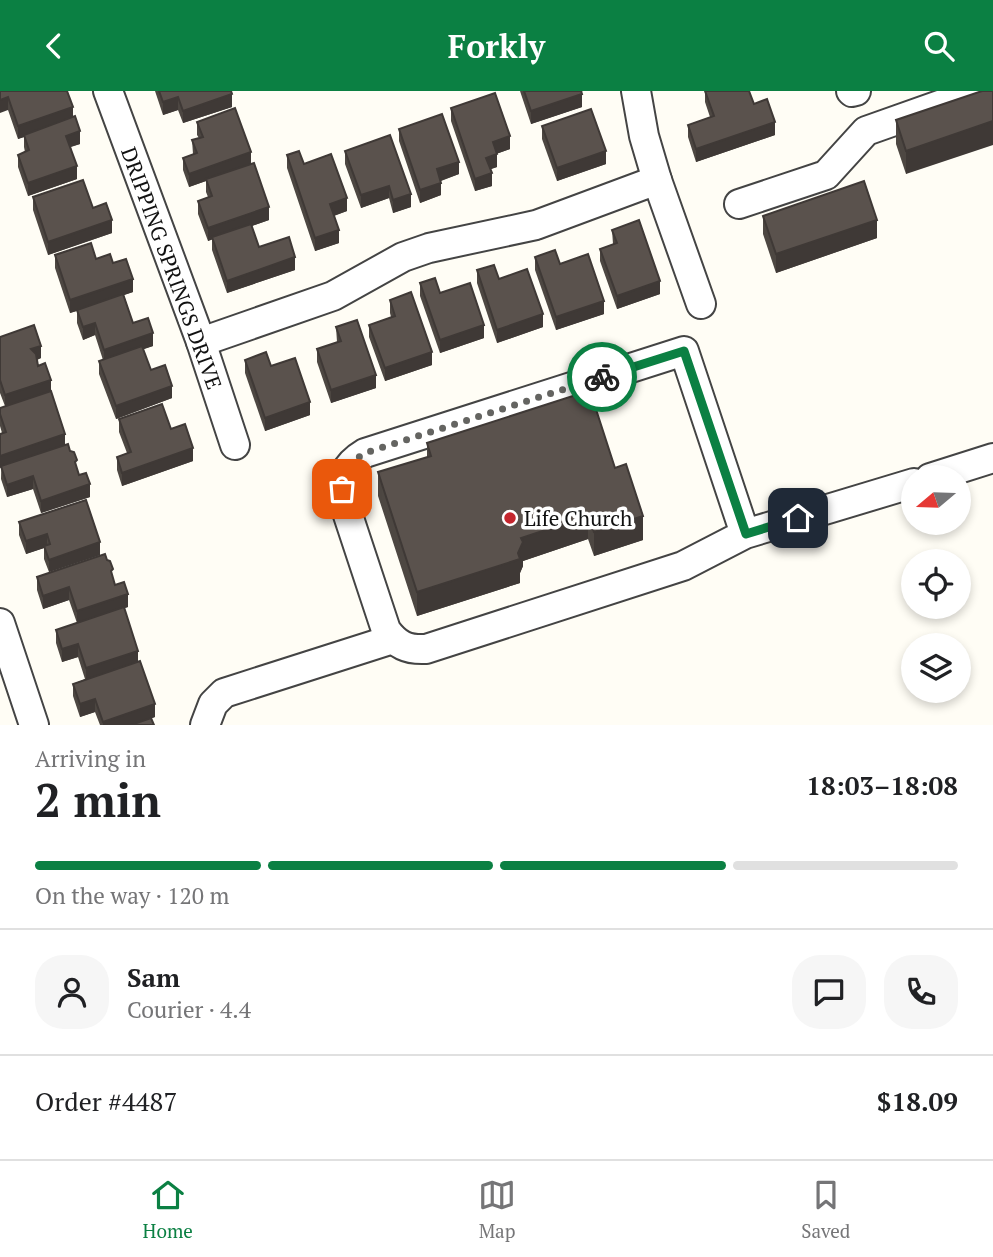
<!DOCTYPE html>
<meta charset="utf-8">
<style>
:root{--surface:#fff;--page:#f6f6f6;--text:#202124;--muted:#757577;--line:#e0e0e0;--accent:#0b8043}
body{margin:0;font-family:"PT Serif",serif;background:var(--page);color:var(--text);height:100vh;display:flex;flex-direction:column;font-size:26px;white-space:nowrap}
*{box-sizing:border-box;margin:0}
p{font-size:23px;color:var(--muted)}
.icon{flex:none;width:38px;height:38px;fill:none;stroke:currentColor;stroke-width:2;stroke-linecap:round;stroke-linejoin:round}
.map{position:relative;height:634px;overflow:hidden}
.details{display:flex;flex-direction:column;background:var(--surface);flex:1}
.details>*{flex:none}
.needle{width:46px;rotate:251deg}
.buttons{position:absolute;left:901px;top:374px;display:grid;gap:14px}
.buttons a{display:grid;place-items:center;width:70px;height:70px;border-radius:50%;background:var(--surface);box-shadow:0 4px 10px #0003;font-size:35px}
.pin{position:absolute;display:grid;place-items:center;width:60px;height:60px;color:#fff;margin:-30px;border-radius:14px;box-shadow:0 4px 10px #0006}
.courier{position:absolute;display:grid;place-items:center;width:70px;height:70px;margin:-35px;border:5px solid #0b8043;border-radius:50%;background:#fff;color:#222;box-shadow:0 2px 9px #0007}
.head em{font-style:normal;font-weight:800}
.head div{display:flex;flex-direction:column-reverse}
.head{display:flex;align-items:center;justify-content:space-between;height:119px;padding:0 35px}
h1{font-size:46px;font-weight:800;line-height:52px}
.bar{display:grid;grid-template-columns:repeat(4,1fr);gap:10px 7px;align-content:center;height:84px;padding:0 35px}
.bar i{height:9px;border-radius:5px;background:var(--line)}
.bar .selected{background:var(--accent)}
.bar p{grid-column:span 4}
.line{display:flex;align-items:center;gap:18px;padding:0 35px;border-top:2px solid var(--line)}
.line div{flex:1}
.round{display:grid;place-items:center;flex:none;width:74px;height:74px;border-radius:28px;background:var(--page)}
header{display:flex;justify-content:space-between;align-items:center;height:91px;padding:0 35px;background:var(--accent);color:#fff;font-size:32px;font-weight:800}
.tabs{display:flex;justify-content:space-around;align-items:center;height:98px;border-top:2px solid var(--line);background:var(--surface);font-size:19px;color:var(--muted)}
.tabs a{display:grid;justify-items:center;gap:4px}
.tabs .selected{color:var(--accent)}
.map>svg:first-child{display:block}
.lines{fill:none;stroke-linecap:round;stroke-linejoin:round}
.minor-casing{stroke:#444;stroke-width:32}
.minor{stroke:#fff;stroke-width:28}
.wall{fill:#4d4742}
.shaded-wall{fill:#3f3936}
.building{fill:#5a524d;stroke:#3f3936;stroke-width:2}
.done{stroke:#646461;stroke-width:7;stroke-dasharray:0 12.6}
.route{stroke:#0b8043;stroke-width:9}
.poi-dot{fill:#c4262e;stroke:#fff;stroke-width:2.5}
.labels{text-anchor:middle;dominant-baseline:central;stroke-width:7;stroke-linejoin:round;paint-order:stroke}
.street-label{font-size:21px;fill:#111;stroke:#fff}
.poi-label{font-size:21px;fill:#111;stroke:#fff;text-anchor:start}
</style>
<header><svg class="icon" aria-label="back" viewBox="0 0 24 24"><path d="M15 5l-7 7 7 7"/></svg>Forkly<svg class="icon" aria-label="search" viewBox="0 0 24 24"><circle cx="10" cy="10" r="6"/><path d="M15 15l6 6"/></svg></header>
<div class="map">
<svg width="993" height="634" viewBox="0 0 993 634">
<rect width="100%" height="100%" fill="#fffdf5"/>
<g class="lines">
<defs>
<g id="minor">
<path d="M108,0l93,251 34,103"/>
<path d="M636,0l8,45 13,44 44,124"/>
<path d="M851,0l1,1 4,-1"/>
<path d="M739,113l87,-29 40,-44 113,-40"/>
<path d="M201,251l132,-46 70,-39 26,-9 107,-23 121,-45"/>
<path d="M930,387l63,-20"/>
<path d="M745,443l-62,32 -257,83c-19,1 -29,-4 -40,-19l-43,-130c-3,-22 2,-35 22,-47l319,-102 61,183 169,-51"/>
<path d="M0,532l34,102"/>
<path d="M205,634l8,-21 11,-11 169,-54"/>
</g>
</defs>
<use href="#minor" class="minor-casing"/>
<use href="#minor" class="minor"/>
</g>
<g class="wall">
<path d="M0,0l73,26 7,27 -9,3 6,32 -49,17 -10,-29v-12l7,-3 -1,-5v-10l-6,2 -10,-29z"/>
<path d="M155,0h76l1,16 -49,16 -5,-13 -15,5z"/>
<path d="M520,0h63l-2,1 1,15 -51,17z"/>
<path d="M705,0l49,13 21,31 -79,27 -8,-25v-12l22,-8 -5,-15z"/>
<path d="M982,0l-76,83 -10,-30v-24z"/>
<path d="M451,17l59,41 -14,5 1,13 -7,2 2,17 -17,5 -24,-70z"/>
<path d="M197,31l54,42 18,56 -17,6 7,21 36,23 -68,23 -15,-43v-11l-4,2 -10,-27v-13l10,-4 -2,-5v-11l-17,6 -6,-17v-12l10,-4 -1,-14 7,-2 -2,-3z"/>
<path d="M542,35l64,38 -49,17 -15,-42z"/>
<path d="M399,38l60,45 -18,7v14l-21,8 -21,-62z"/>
<path d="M390,44l21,72 -18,6 -4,-15 -28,10 -16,-44v-13z"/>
<path d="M287,64l17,9 43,47 -13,5 5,27 -24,8 -28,-83z"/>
<path d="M33,106l60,11 19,25 -64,22 -15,-45z"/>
<path d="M763,125l114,22 -101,35 -13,-39z"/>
<path d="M612,139l48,64 -43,15 -17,-48v-12l13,-5z"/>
<path d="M55,164l41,4 17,4 20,29 -9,3 9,28 20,23 -10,3 8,21 21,28 -56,21 -17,-45v-13l4,-1 -8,-25 -12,5 -6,-17v-12l-7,2 -15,-45z"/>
<path d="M535,166l25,7 44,50 -48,16 -21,-60z"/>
<path d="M477,179l22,9 44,48 -46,16 -20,-60z"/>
<path d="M420,192l20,10 44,45 -44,15 -20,-57z"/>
<path d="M390,209l42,65 -47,16 -16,-44v-12l22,-8 -1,-4z"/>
<path d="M336,236l40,61 -45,15 -14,-41v-13l20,-7z"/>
<path d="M0,246l41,21 -4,2 1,6 13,26 14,53 25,52 -49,16 -8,-24 -26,8 -6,-18 1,-46 -2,-7v-18l5,-2 -5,-13z"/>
<path d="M245,269l26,6 39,49 -45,16 -20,-58z"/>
<path d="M581,309l34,68 28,72 -49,16 -6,-17 -65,22v5l-3,7v10l-103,33 -39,-120v-24l49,-15v-14z"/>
<path d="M119,328l52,10 22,32 -71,25 -5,-16v-13l10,-4 -8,-21z"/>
<path d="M19,431l81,33 -51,17 -5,-13v-11l-18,6 -7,-19z"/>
<path d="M37,486l78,8 13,22 -4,1 14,54 17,55 -24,8h-31l-5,-13 -15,5 -7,-21v-12l12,-5 -7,-22 -16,5 -6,-19v-13l21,-7 -8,-23 -26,9 -6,-19z"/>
</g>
<g class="shaded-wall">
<path d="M232,3v13l-49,16v-12z"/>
<path d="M582,3v13l-51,17v-13z"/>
<path d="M8,6v13l-8,3v-13z"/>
<path d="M178,6v13l-15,5v-13z"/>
<path d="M73,16v13l-55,19v-13z"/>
<path d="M993,30v24l-87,29v-23z"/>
<path d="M775,31v13l-79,27v-13z"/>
<path d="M80,40v13l-14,4v-12z"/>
<path d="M510,45v13l-17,6v-13z"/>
<path d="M606,60v13l-49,17v-13z"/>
<path d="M251,61v13l-62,22v-13z"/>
<path d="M497,63v13l-11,4v-13z"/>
<path d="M459,71v12l-22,8v-13z"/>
<path d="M77,75v13l-49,17v-13z"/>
<path d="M492,82v13l-17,5v-12z"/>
<path d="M441,92v12l-21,8v-13z"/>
<path d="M389,95v12l-28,10v-13z"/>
<path d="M411,103v13l-18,6v-13z"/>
<path d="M347,107v13l-17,6v-13z"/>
<path d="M269,116v13l-61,21v-13z"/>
<path d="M112,129v13l-64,22v-13z"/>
<path d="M877,129v18l-101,35v-19z"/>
<path d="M339,139v13l-24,8v-13z"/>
<path d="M295,166v13l-68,23v-12z"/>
<path d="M133,188v13l-63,21v-13z"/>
<path d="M660,190v13l-43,15v-13z"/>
<path d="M604,210v13l-48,16v-13z"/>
<path d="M543,223v13l-46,16v-13z"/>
<path d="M95,232v12l-12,5v-13z"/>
<path d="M484,234v13l-44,15v-13z"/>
<path d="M153,242v13l-49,17v-13z"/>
<path d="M41,255v12l-10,4v-13z"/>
<path d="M432,261v13l-47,16v-13z"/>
<path d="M376,284v13l-45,15v-13z"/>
<path d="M51,289v13l-46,15v-13z"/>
<path d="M172,295v12l-56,21v-13z"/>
<path d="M310,311v13l-45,16v-13z"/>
<path d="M65,343v12l-65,22v-12z"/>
<path d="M193,357v13l-71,25v-13z"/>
<path d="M33,385v13l-26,8v-12z"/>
<path d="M90,393v13l-49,16v-12z"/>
<path d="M588,425v23l-65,22v5l-3,7v10l-103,33v-24l101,-39 3,-15z"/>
<path d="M643,425v24l-49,16v-24z"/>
<path d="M47,443v13l-21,7v-13z"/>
<path d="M100,451v13l-51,17v-12z"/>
<path d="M69,496v13l-26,9v-13z"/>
<path d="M128,503v13l-51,17v-13z"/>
<path d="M78,553v13l-16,5v-13z"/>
<path d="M138,560v13l-52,17v-13z"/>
<path d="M95,608v13l-15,5v-13z"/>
<path d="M155,613v13l-24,8h-28v-3z"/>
</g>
<g class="building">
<path d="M0,0h67l6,16 -55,19 -10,-29 -8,3z"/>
<path d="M159,0h72l1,3 -49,17 -5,-14 -15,5z"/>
<path d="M524,0h57l1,3 -51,17z"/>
<path d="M705,0h44l5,13 13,-5 8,23 -79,27 -8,-24 26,-9z"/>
<path d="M982,0h11v30l-87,30 -10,-31z"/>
<path d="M495,2l15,43 -17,6 4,12 -11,4 6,15 -17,6 -24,-71z"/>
<path d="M235,17l16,44 -62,22 -6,-16 14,-5 -5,-13 11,-3 -6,-15z"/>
<path d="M591,18l15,42 -49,17 -15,-42z"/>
<path d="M442,23l17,48 -22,7 4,14 -21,7 -21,-61z"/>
<path d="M75,25l5,15 -14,5 11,30 -49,17 -10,-28 11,-5 -5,-15z"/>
<path d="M390,44l21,59 -18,6 -4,-14 -28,9 -16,-44z"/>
<path d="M299,60l5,13 27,-10 16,44 -17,6 9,26 -24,8 -28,-83z"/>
<path d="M254,72l15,44 -61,21 -10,-27 14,-5 -6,-17z"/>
<path d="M83,89l10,28 13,-5 6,17 -64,22 -15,-45z"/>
<path d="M864,90l13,39 -101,34 -13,-38z"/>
<path d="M639,129l21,61 -43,15 -17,-47 17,-6 -5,-13z"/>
<path d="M251,133l8,23 30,-10 6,20 -68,24 -15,-44z"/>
<path d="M91,152l5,16 14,-5 3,9 13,-4 7,20 -63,21 -15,-45z"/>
<path d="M555,159l5,14 28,-10 16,47 -48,16 -21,-60z"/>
<path d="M494,174l5,14 28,-10 16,45 -46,16 -20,-60z"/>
<path d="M435,187l5,15 30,-10 14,42 -44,15 -20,-57z"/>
<path d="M411,201l21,60 -47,16 -16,-43 26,-9 -5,-16z"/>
<path d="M123,203l10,29 15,-5 5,15 -49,17 -9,-27 -12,4 -6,-17z"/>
<path d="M357,229l19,55 -45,15 -14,-41 24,-8 -5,-14z"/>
<path d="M34,234l7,21 -10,3 5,5 2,12 7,-3 6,17 -46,15 -5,-15v-43z"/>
<path d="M142,255l9,24 14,-5 7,21 -56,20 -17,-45z"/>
<path d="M266,261l5,14 24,-8 15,44 -45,16 -20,-58z"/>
<path d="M51,300l14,43 -65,22v-22l6,-2 -6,-18v-6z"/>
<path d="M579,303l2,6 11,-3 23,71 11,-4 17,52 -49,16 -6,-16 -67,22 2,4 -5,11 2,6 -103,33 -39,-120 53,-16 -4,-13z"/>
<path d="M162,313l9,25 14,-5 8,24 -71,25 -5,-16 14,-5 -12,-33z"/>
<path d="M68,353l2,7 4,1 3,8 -2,2 4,13 7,-2 4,11 -49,17 -8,-25 -26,9 -6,-19z"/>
<path d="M86,409l14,42 -51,18 -5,-14 6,-2 -3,-10 -21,7 -7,-19z"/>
<path d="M105,463l2,6 3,1 3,8 -2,2 4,14 9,-3 4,12 -51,17 -8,-24 -26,9 -6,-19z"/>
<path d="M124,516l14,44 -52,17 -8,-24 -16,5 -6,-19z"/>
<path d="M140,570l15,43 -52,18 -8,-23 -15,5 -7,-20z"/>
<path d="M151,627l3,7h-23z"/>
</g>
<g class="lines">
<path class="done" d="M342,398c2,-17 8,-27 23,-36l237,-76"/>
<path class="route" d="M602,286l82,-26 62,183 52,-16"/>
</g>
<circle class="poi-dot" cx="510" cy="427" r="7"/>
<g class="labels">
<g class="street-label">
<text transform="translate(172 177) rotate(70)">DRIPPING SPRINGS DRIVE</text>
</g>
<g class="poi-label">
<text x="524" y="427">Life Church</text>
</g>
</g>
</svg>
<div class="buttons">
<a><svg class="needle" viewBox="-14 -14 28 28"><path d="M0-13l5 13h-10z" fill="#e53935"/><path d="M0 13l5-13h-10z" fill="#757577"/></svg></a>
<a><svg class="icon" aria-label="locate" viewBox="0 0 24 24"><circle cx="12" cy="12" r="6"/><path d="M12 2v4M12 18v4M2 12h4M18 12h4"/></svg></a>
<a><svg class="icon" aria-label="layers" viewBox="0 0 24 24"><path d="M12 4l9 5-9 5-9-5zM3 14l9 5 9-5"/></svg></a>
</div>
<div class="pin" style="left:342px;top:398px;background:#ea580c"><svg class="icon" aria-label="bag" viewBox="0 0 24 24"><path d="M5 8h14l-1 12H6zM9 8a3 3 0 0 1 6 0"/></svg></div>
<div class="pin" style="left:798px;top:427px;background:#1f2937"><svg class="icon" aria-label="home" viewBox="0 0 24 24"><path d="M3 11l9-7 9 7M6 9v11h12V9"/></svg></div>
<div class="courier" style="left:602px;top:286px"><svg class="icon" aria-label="bike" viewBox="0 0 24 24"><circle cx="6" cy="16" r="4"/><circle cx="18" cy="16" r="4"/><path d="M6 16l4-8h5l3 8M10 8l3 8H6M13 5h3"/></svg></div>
</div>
<section class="details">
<div class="head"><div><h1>2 min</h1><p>Arriving in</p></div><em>18:03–18:08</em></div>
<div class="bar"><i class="selected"></i><i class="selected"></i><i class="selected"></i><i></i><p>On the way · 120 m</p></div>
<div class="line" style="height:126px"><a class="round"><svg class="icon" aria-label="person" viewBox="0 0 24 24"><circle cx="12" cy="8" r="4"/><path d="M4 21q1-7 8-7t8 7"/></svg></a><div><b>Sam</b><p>Courier · 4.4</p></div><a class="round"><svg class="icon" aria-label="chat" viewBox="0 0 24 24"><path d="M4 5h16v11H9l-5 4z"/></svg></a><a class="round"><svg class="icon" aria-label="phone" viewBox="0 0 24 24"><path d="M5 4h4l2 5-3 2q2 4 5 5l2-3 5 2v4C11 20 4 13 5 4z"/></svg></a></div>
<div class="line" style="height:91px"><div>Order #4487</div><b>$18.09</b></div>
</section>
<nav class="tabs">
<a class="selected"><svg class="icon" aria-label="home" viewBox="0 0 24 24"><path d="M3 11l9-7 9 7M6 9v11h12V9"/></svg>Home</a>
<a><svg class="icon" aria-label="map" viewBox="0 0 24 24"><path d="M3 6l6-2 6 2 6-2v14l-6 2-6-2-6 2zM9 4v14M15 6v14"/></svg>Map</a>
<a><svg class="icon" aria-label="saved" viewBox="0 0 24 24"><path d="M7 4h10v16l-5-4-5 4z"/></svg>Saved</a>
</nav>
